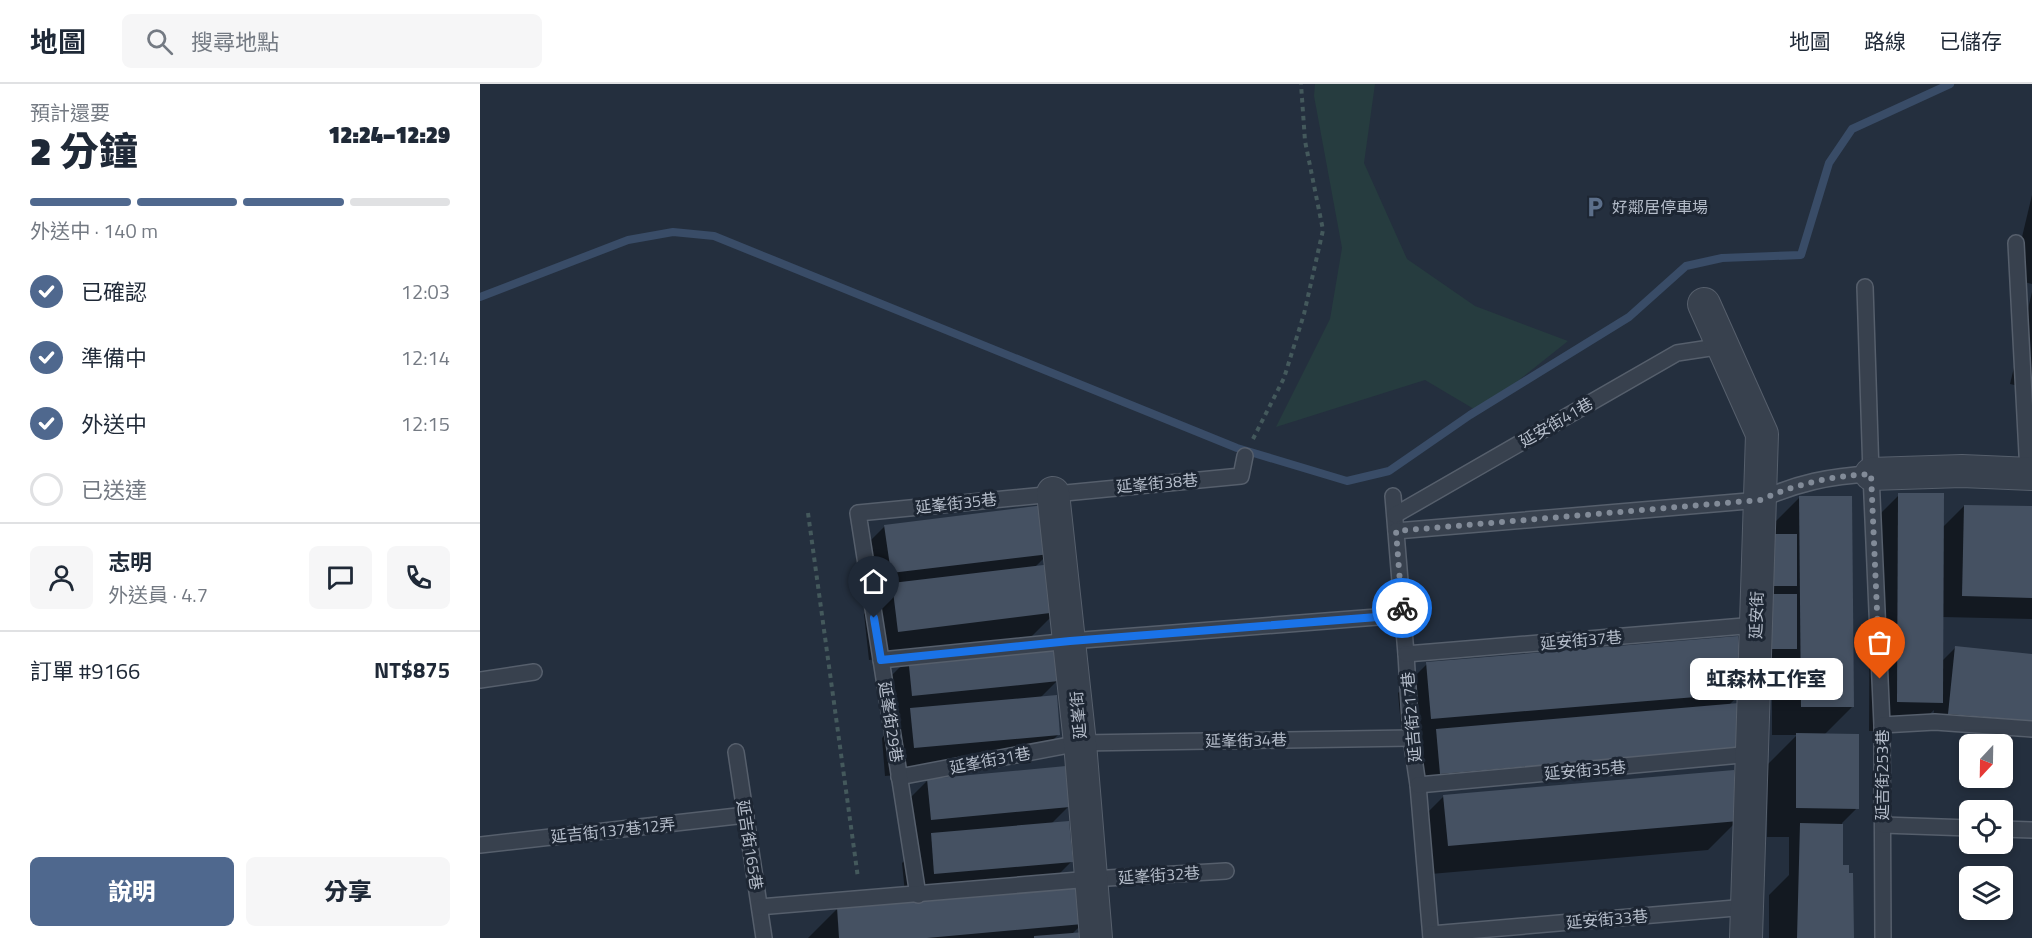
<!DOCTYPE html>
<html lang="zh-TW">
<meta charset="utf-8">
<style>
:root{--surface:#fff;--page:#f6f6f7;--text:#1f2937;--muted:#747a83;--line:#e0e1e3;--accent:#4f688e}
body{margin:0;font-family:"Titillium Web","Noto Sans TC",sans-serif;background:var(--page);color:var(--text);height:100vh;display:flex;flex-direction:column;font-size:22px;white-space:nowrap}
*{box-sizing:border-box;margin:0}
p{font-size:20px;color:var(--muted)}
.icon{flex:none;width:33px;height:33px;fill:none;stroke:currentColor;stroke-width:2;stroke-linecap:round;stroke-linejoin:round}
.map{position:relative;flex:1;overflow:hidden}
.panel{display:flex;flex-direction:column;background:var(--surface);width:480px}
.panel>*{flex:none}
.needle{width:39px;rotate:202deg}
.fabs{position:absolute;left:1479px;top:650px;display:grid;gap:12px}
.fabs a{display:grid;place-items:center;width:54px;height:54px;border-radius:9px;background:var(--surface);box-shadow:0 3px 9px #0003;font-size:30px}
.pin{position:absolute;display:grid;place-items:center;width:51px;height:51px;color:#fff;margin:-62px -26px;border-radius:50% 50% 50% 0;rotate:-45deg;box-shadow:0 0 6px #0007}
.pin .icon{rotate:45deg}
.courier{position:absolute;display:grid;place-items:center;width:60px;height:60px;margin:-30px;border:4px solid #1a73e8;border-radius:50%;background:#fff;color:#222;box-shadow:0 2px 8px #0007}
.bubble{position:absolute;height:42px;border-radius:9px;background:var(--surface);box-shadow:0 3px 9px #0003;font-size:20px;font-weight:800;line-height:42px;text-align:center}
.overview em{font-style:normal;font-weight:800}
.overview div{display:flex;flex-direction:column-reverse}
.overview{display:flex;align-items:center;justify-content:space-between;height:102px;padding:0 30px}
h1{font-size:39px;font-weight:800;line-height:45px}
.bar{display:grid;grid-template-columns:repeat(4,1fr);gap:9px 6px;align-content:center;height:72px;padding:0 30px}
.bar i{height:8px;border-radius:4px;background:var(--line)}
.bar .on{background:var(--accent)}
.bar p{grid-column:span 4}
.line{display:flex;align-items:center;gap:15px;padding:0 30px;border-top:2px solid var(--line)}
.line div{flex:1}
.round{display:grid;place-items:center;flex:none;width:63px;height:63px;border-radius:9px;background:var(--page)}
ol{padding:0 30px;list-style:none}
li{display:flex;align-items:center;gap:18px;height:66px}
li p{margin-inline-start:auto}
li .icon{padding:6px;border-radius:50%;background:var(--accent);color:#fff;stroke-width:4}
li:last-child{color:var(--muted)}
li i{width:33px;height:33px;border:3px solid var(--line);border-radius:50%}
.primary-button{display:flex;gap:12px;margin-top:auto;padding:12px 30px}
.primary-button a{flex:1;height:69px;border-radius:9px;background:var(--accent);color:#fff;font-size:24px;font-weight:800;line-height:69px;text-align:center}
.primary-button a+a{background:var(--page);color:var(--text)}
header{display:flex;align-items:center;gap:36px;box-sizing:border-box;height:84px;padding:0 30px;background:var(--surface);border-bottom:2px solid var(--line)}
header strong{font-size:28px}
nav{display:flex;gap:33px;margin-inline-start:auto;font-size:21px}
.search{width:420px;height:54px;background:var(--page);display:flex;align-items:center;gap:15px;box-sizing:border-box;padding:0 21px;border-radius:9px;color:var(--muted);font-size:22px}
main{display:flex;flex:1;min-height:0}
.map>svg:first-child{display:block}
.green{fill:#263c3f}
.shadow{fill:#0007}
.lines{fill:none;stroke-linecap:round;stroke-linejoin:round}
.stream{stroke:#394c67;stroke-width:8}
.building{fill:#455162}
.lane-casing{stroke:#565f6c;stroke-width:18}
.street-casing{stroke:#565f6c;stroke-width:34}
.path{stroke:#44595c;stroke-width:4;stroke-dasharray:4.5 4.5;stroke-linecap:butt}
.lane{stroke:#38414e;stroke-width:15}
.street{stroke:#38414e;stroke-width:32}
.done{stroke:#828b98;stroke-width:6;stroke-dasharray:0 10.8}
.route{stroke:#1a73e8;stroke-width:8}
.labels{text-anchor:middle;dominant-baseline:central;stroke-width:6;stroke-linejoin:round;paint-order:stroke}
.poi-label{font-size:16px;fill:#b4bcc9;stroke:#1d2633;text-anchor:start}
.street-label{font-size:16px;fill:#b4bcc9;stroke:#1d2633}
</style>
<header>
<strong>地圖</strong>
<div class="search"><svg class="icon" aria-label="search" viewBox="0 0 24 24"><circle cx="10" cy="10" r="6"/><path d="M15 15l6 6"/></svg>搜尋地點</div>
<nav><a>地圖</a><a>路線</a><a>已儲存</a></nav>
</header>
<main>
<section class="panel">
<div class="overview"><div><h1>2 分鐘</h1><p>預計還要</p></div><em>12:24–12:29</em></div>
<div class="bar"><i class="on"></i><i class="on"></i><i class="on"></i><i></i><p>外送中 · 140 m</p></div>
<ol>
<li><svg class="icon" aria-label="check" viewBox="0 0 24 24"><path d="M5 12l5 5 9-10"/></svg>已確認<p>12:03</p></li>
<li><svg class="icon" aria-label="check" viewBox="0 0 24 24"><path d="M5 12l5 5 9-10"/></svg>準備中<p>12:14</p></li>
<li><svg class="icon" aria-label="check" viewBox="0 0 24 24"><path d="M5 12l5 5 9-10"/></svg>外送中<p>12:15</p></li>
<li><i></i>已送達</li>
</ol>
<div class="line" style="height:108px"><a class="round"><svg class="icon" aria-label="person" viewBox="0 0 24 24"><circle cx="12" cy="8" r="4"/><path d="M4 21q1-7 8-7t8 7"/></svg></a><div><b>志明</b><p>外送員 · 4.7</p></div><a class="round"><svg class="icon" aria-label="chat" viewBox="0 0 24 24"><path d="M4 5h16v11H9l-5 4z"/></svg></a><a class="round"><svg class="icon" aria-label="phone" viewBox="0 0 24 24"><path d="M5 4h4l2 5-3 2q2 4 5 5l2-3 5 2v4C11 20 4 13 5 4z"/></svg></a></div>
<div class="line" style="height:78px"><div>訂單 #9166</div><b>NT$875</b></div>
<div class="primary-button"><a>說明</a><a>分享</a></div>
</section>
<div class="map">
<svg width="1552" height="854" viewBox="0 0 1552 854">
<rect width="100%" height="100%" fill="#242f3e"/>
<path class="green" d="M835,0h60l-11,79 43,96 68,47 93,35 -89,71 -54,-32 -149,47 54,-108 12,-71 -28,-152z"/>
<g class="shadow">
<path d="M1552,111v89l-20,-5z"/>
<path d="M1552,208v97l-22,-5z"/>
<path d="M1419,411l43,33 22,-22 68,1v112l-90,-2v44l13,-13 77,7v83l-100,-8 2,-20 -22,21h-43l1,-207z"/>
<path d="M1319,414l54,208 -29,29 33,73 -15,15v41l10,74h-83v-43l20,-20v-38h-22l1,-73 29,-29h-25v-76h-15l13,-132z"/>
<path d="M405,442l164,27 -15,15 22,44 -29,29 30,40 -17,17 19,36 -29,29 -145,13 -3,-38 14,-15 -16,-36 32,-32 -43,5 -5,-46 14,-14 -16,2 -6,-47z"/>
<path d="M947,580l315,28 -13,13 12,42 -317,43 -4,-44 -17,1 -5,-54z"/>
<path d="M448,696l140,27 -17,17 21,37 -29,29 39,34 -11,11 13,3h-276l29,-29 69,-6 -4,-40 17,-16 -16,1 -4,-39z"/>
<path d="M964,712l293,25 -29,29 -289,25 -4,-50z"/>
</g>
<g class="lines">
<path class="stream" d="M0,213l148,-57 45,-8 41,4 523,212 110,33 42,-10 81,-56 159,-98 57,-51 36,-8 79,-3 28,-92 23,-34 98,-45"/>
</g>
<g class="building">
<path d="M1418,409h46l-1,210 -46,-1z"/>
<path d="M1319,412h53l2,211h-53z"/>
<path d="M564,421l6,49 -159,19 -7,-48z"/>
<path d="M1484,421l68,1v92l-70,-2z"/>
<rect x="1288" y="450" width="29" height="52"/>
<path d="M572,480l6,48 -160,20 -6,-49z"/>
<rect x="1288" y="510" width="29" height="55"/>
<path d="M1258,552l6,57 -313,26 -5,-57z"/>
<path d="M574,557l5,40 -147,15 -4,-40z"/>
<path d="M1475,562l77,8v67l-84,-7z"/>
<path d="M577,611l3,40 -146,13 -4,-40z"/>
<path d="M1259,619l4,45 -303,26 -4,-45z"/>
<path d="M1316,649l63,1v75l-63,-1z"/>
<path d="M586,682l4,41 -139,13 -4,-41z"/>
<path d="M1254,686l5,51 -291,25 -5,-51z"/>
<path d="M589,737l4,41 -139,12 -3,-41z"/>
<path d="M1320,739l43,1v41h6v8h4l1,65h-57z"/>
<path d="M600,802l3,38 -156,14h-88l-2,-31z"/>
<path d="M605,848v6h-51v-2z"/>
</g>
<g class="lines">
<defs>
<g id="lane">
<path d="M1536,159l12,230"/>
<path d="M1385,203l6,187 11,251 1,213"/>
<path d="M913,412l13,158 5,84 7,47 13,153"/>
<path d="M915,431l282,-162 46,-7"/>
<path d="M916,447l364,-31c37,-17 70,-24 111,-26"/>
<path d="M926,570l350,-29"/>
<path d="M401,576l189,-19 333,-26"/>
<path d="M0,596l54,-8"/>
<path d="M1402,641l53,-3 97,7"/>
<path d="M256,668l28,186"/>
<path d="M419,693l181,-34 331,-5"/>
<path d="M938,701l334,-31"/>
<path d="M1403,741l87,3"/>
<path d="M1522,745l30,1"/>
<path d="M0,761l266,-30"/>
<path d="M438,811l-60,-382 383,-37 4,-20"/>
<path d="M280,823l331,-28 135,-8"/>
<path d="M951,850l316,-27"/>
</g>
<g id="street">
<path d="M1224,220l58,130 -16,504"/>
<path d="M1391,390l91,-3 70,3"/>
<path d="M573,409l27,250 16,195"/>
</g>
</defs>
<use href="#lane" class="lane-casing"/>
<use href="#street" class="street-casing"/>
<g class="path">
<path d="M773,355l31,-61 20,-64 19,-84 -18,-89 -4,-57"/>
<path d="M328,429l50,365"/>
</g>
<use href="#lane" class="lane"/>
<use href="#street" class="street"/>
</g>
<g class="lines">
<path class="done" d="M922,524l-6,-77 364,-31c36,-16 71,-24 111,-26l9,205"/>
<path class="route" d="M394,534l7,42 189,-19 333,-26 -1,-7"/>
</g>
<defs>
<symbol id="parking-bare" viewBox="-9 -9 18 18"><path d="M-3.5-5.5H1a3.5 3.5 0 0 1 0 7H-1V5.5H-3.5ZM-1-3.4V-.6H.8a1.4 1.4 0 0 0 0-2.8Z" fill="#5c6f8a" stroke="#1d2633" stroke-width="2.5" paint-order="stroke"/></symbol>
</defs>
<g fill-rule="evenodd">
<use href="#parking-bare" x="1100" y="108" width="30" height="30"/>
</g>
<g class="labels">
<g class="poi-label">
<text x="1132" y="123">好鄰居停車場</text>
</g>
<g class="street-label">
<text transform="translate(1076 338) rotate(-30)">延安街41巷</text>
<text transform="translate(677 399) rotate(-5)">延峯街38巷</text>
<text transform="translate(476 419) rotate(-6)">延峯街35巷</text>
<text transform="translate(1276 531) rotate(-88)">延安街</text>
<text transform="translate(1101 556) rotate(-5)">延安街37巷</text>
<text transform="translate(598 631) rotate(-95)">延峯街</text>
<text transform="translate(931 633) rotate(-95)">延吉街217巷</text>
<text transform="translate(411 638) rotate(81)">延峯街29巷</text>
<text transform="translate(766 656) rotate(-1)">延峯街34巷</text>
<text transform="translate(510 676) rotate(-11)">延峯街31巷</text>
<text transform="translate(1105 686) rotate(-5)">延安街35巷</text>
<text transform="translate(1402 691) rotate(-90)">延吉街253巷</text>
<text transform="translate(133 746) rotate(-6)">延吉街137巷12弄</text>
<text transform="translate(270 761) rotate(81)">延吉街165巷</text>
<text transform="translate(679 791) rotate(-4)">延峯街32巷</text>
<text transform="translate(1127 835) rotate(-5)">延安街33巷</text>
</g>
</g>
</svg>
<div class="fabs">
<a><svg class="needle" viewBox="-14 -14 28 28"><path d="M0-13l5 13h-10z" fill="#e53935"/><path d="M0 13l5-13h-10z" fill="#747a83"/></svg></a>
<a><svg class="icon" aria-label="locate" viewBox="0 0 24 24"><circle cx="12" cy="12" r="6"/><path d="M12 2v4M12 18v4M2 12h4M18 12h4"/></svg></a>
<a><svg class="icon" aria-label="layers" viewBox="0 0 24 24"><path d="M12 4l9 5-9 5-9-5zM3 14l9 5 9-5"/></svg></a>
</div>
<div class="pin" style="left:1400px;top:595px;background:#ea580c"><svg class="icon" aria-label="bag" viewBox="0 0 24 24"><path d="M5 8h14l-1 12H6zM9 8a3 3 0 0 1 6 0"/></svg></div>
<div class="pin" style="left:394px;top:534px;background:#1f2937"><svg class="icon" aria-label="home" viewBox="0 0 24 24"><path d="M3 11l9-7 9 7M6 9v11h12V9"/></svg></div>
<div class="courier" style="left:922px;top:524px"><svg class="icon" aria-label="bike" viewBox="0 0 24 24"><circle cx="6" cy="16" r="4"/><circle cx="18" cy="16" r="4"/><path d="M6 16l4-8h5l3 8M10 8l3 8H6M13 5h3"/></svg></div>
<div class="bubble" style="left:1210px;top:574px;width:153px">虹森林工作室</div>
</div>
</main>
